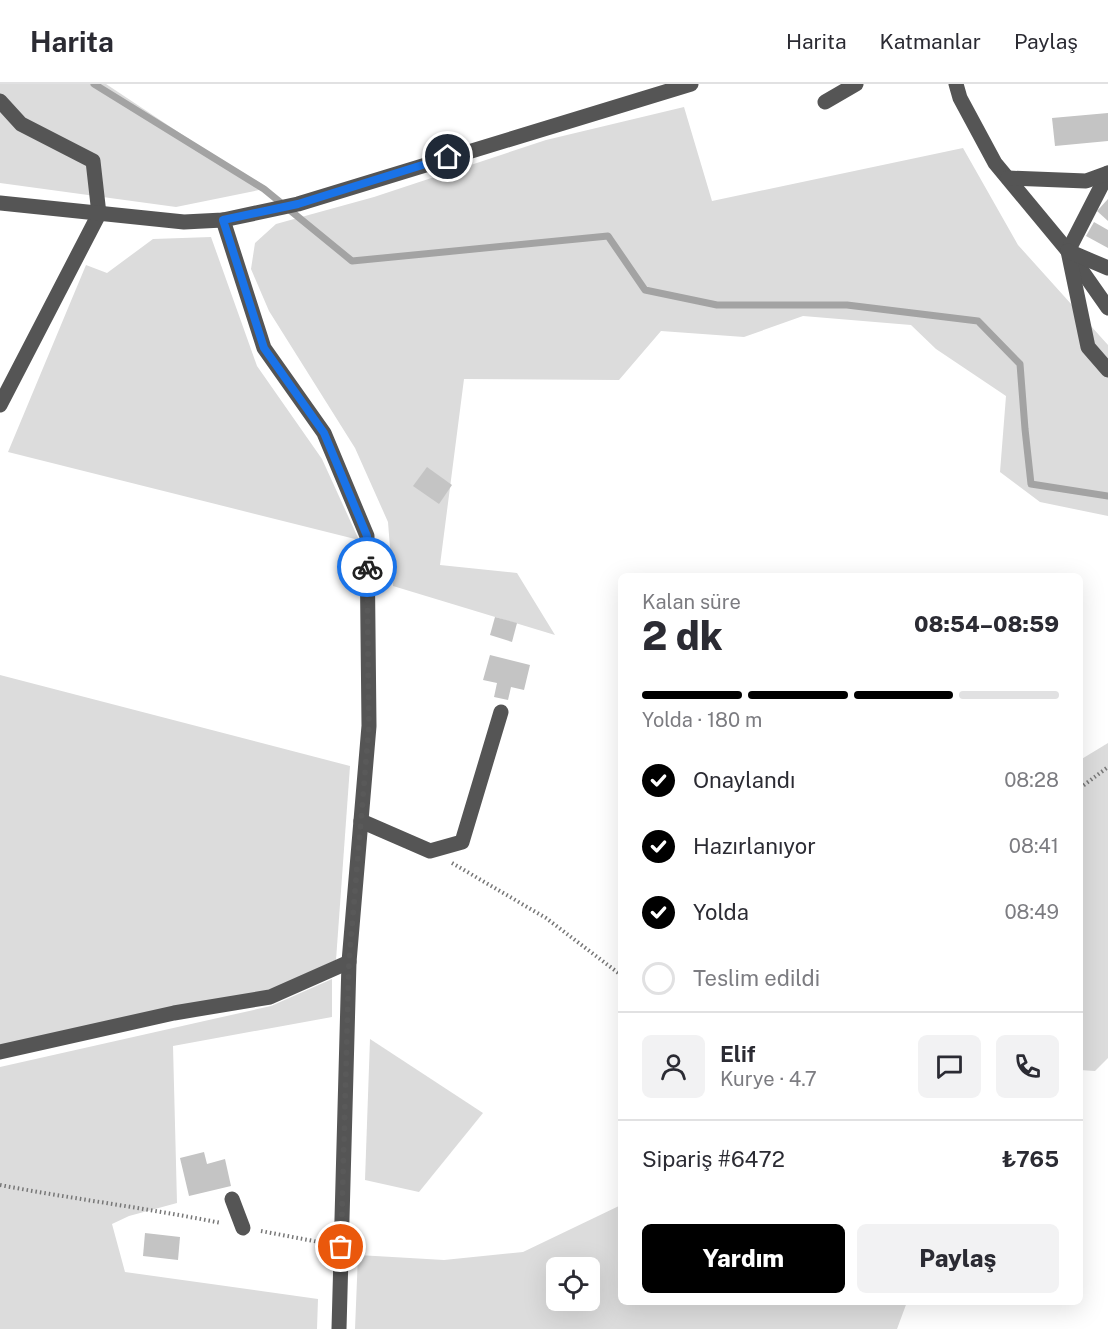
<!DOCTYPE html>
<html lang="tr">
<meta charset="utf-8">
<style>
:root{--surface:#fff;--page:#f2f2f3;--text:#2b2b33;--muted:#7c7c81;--line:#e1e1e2;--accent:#000}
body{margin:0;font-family:"Public Sans",sans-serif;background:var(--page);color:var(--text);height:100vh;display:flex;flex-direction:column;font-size:22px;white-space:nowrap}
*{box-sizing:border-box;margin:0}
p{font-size:20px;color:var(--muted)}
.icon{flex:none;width:33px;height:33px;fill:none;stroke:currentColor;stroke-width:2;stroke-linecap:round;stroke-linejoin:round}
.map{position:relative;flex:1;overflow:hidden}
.side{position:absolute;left:618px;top:489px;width:465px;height:732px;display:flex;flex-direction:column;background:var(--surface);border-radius:9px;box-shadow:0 6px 24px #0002}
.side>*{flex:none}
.tools{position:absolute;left:546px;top:1173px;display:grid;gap:12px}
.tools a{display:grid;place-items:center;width:54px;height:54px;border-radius:9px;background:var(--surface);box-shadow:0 6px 24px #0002;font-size:30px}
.pin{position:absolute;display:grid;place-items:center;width:51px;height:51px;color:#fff;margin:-26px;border:3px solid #fff;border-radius:50%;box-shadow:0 2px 6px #0007}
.courier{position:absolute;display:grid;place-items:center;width:60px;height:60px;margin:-30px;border:4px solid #1a73e8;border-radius:50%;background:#fff;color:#222;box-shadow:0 2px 8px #0007}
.headline em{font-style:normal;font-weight:800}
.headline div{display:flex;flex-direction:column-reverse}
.headline{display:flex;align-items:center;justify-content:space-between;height:102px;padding:0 24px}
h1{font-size:39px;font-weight:800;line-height:45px}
.bar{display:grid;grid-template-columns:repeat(4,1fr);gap:9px 6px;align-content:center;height:72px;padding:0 24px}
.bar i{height:8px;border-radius:4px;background:var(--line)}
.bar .on{background:var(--accent)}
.bar p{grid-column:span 4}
.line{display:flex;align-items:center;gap:15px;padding:0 24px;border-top:2px solid var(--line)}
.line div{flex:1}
.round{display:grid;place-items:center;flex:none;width:63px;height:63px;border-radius:9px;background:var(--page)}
ol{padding:0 24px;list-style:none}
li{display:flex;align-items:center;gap:18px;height:66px}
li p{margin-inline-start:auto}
li .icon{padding:6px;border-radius:50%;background:var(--accent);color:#fff;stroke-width:4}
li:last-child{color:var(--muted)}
li i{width:33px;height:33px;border:3px solid var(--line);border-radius:50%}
.primary-button{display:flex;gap:12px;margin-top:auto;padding:12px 24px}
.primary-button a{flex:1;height:69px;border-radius:9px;background:var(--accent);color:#fff;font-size:24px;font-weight:800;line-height:69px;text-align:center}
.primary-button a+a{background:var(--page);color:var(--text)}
header{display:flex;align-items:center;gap:36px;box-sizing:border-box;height:84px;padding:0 30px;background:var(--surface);border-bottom:2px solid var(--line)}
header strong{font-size:28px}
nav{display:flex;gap:33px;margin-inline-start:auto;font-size:21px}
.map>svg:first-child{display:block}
.green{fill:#dcdcdc;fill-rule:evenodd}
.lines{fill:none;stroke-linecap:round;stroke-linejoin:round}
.stream{stroke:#a3a3a3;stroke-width:7}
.building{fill:#c4c4c4}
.path{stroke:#777;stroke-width:4;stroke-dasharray:1.5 3;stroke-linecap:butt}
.minor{stroke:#555;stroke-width:15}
.done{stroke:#595959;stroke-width:6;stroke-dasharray:0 10.8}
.route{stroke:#1a73e8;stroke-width:8}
</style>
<header>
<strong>Harita</strong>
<nav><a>Harita</a><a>Katmanlar</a><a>Paylaş</a></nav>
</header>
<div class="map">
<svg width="1108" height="1245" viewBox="0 0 1108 1245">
<rect width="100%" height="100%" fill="#fff"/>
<g class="green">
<path d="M0,0h106l158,105 -88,18 -176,-24z"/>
<path d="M684,23l28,94 251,-53 55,97 90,100v171l-68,-14 -40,-30 6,-76 -70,-47 -25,-24 -108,-9 -59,21 -83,-6 -42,49 -155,-1 -24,186 77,8 38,62 -162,-49 -5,-64 -33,-74 -86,-137 -18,-42 4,-26 21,-19 98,-27 172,-57z"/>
<path d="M211,153l46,129 65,93 37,81 -351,-88 78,-187 21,8 46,-34z"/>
<path d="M0,591l350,91 -14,194 -68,31 -268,58z"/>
<path d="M1108,659v315l-13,13 -15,-1v-310z"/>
<path d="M332,895v38l-159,29 4,157 -48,13 -17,8 13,48 193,27 -1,30h-317v-262l271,-61z"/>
<path d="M370,955l113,74 -64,79 -54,-12z"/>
<path d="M621,1121v97h286l-10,27h-542l3,-74 86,5 79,-8zM556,1184h34v32h-34z"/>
</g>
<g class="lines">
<path class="stream" d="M94,0l170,105 88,72 256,-25 37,54 72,15h130l131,16 42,43 5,65 6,55 77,12"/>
</g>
<g class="building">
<path d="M1108,29v28l-53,5 -3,-28z"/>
<path d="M1108,115v22l-11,-10z"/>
<path d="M1094,138l14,8v18l-22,-12z"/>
<path d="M427,383l25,18 -13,19 -26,-18z"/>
<path d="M495,533l22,6 -5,19 -22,-7z"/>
<path d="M490,571l40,10 -6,25 -13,-3 -3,13 -14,-3 3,-14 -14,-3z"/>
<path d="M204,1068l3,12 18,-5 6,27 -42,10 -9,-38z"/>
<path d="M145,1149l35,4 -2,23 -35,-4z"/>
</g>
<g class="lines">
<g class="path">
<path d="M1080,704l28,-21"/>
<path d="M452,779l94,55 75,57"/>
<path d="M0,1101c73,14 147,23 221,38"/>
<path d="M261,1147l63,12"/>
</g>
<g class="minor">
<path d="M956,0l4,14 35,65 73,88 40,57"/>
<path d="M0,17l21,23 72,37 6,53 -99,191"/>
<path d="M825,18l31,-18"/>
<path d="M1108,89l-40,78 20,96 20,23"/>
<path d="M1008,94l78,3 22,-8"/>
<path d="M0,119l184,19 39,-2 75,-16 393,-120"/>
<path d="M223,136l41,128 60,85 43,103 2,190 -20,236 -10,367"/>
<path d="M1068,167l40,17"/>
<path d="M361,737l69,30 32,-9 39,-130"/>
<path d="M0,968l174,-39 96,-16 79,-35"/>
<path d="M232,1115l11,29"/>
</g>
</g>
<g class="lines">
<path class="done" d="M341,1163l8,-285 20,-236 -2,-159"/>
<path class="route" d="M367,483v-31l-43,-103 -60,-85 -41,-128 75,-16 150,-47"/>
</g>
</svg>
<div class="tools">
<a><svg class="icon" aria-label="locate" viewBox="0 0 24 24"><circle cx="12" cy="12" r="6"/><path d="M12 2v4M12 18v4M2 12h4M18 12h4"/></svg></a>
</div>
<div class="pin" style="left:341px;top:1163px;background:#ea580c"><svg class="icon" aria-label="bag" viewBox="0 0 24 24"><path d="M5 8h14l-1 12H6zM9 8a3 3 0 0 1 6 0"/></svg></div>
<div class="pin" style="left:448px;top:73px;background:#1f2937"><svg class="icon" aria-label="home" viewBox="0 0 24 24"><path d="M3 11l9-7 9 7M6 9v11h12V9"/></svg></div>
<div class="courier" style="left:367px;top:483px"><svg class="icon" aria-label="bike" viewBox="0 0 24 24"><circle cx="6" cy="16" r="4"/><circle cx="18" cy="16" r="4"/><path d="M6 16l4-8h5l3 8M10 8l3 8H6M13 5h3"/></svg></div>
<section class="side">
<div class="headline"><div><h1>2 dk</h1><p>Kalan süre</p></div><em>08:54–08:59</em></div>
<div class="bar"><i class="on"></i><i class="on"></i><i class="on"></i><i></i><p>Yolda · 180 m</p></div>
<ol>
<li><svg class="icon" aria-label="check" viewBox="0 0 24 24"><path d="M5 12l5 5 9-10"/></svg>Onaylandı<p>08:28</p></li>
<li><svg class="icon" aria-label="check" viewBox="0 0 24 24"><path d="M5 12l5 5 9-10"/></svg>Hazırlanıyor<p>08:41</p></li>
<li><svg class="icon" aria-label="check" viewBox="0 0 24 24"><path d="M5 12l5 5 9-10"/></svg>Yolda<p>08:49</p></li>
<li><i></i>Teslim edildi</li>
</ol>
<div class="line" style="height:108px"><a class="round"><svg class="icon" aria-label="person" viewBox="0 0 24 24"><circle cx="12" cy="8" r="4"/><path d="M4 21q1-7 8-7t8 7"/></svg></a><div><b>Elif</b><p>Kurye · 4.7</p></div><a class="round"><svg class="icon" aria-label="chat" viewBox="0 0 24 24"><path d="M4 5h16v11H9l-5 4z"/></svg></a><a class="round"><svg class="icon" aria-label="phone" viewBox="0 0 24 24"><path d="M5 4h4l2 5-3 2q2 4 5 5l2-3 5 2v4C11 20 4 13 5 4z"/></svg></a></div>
<div class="line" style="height:78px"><div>Sipariş #6472</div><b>₺765</b></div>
<div class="primary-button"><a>Yardım</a><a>Paylaş</a></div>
</section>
</div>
